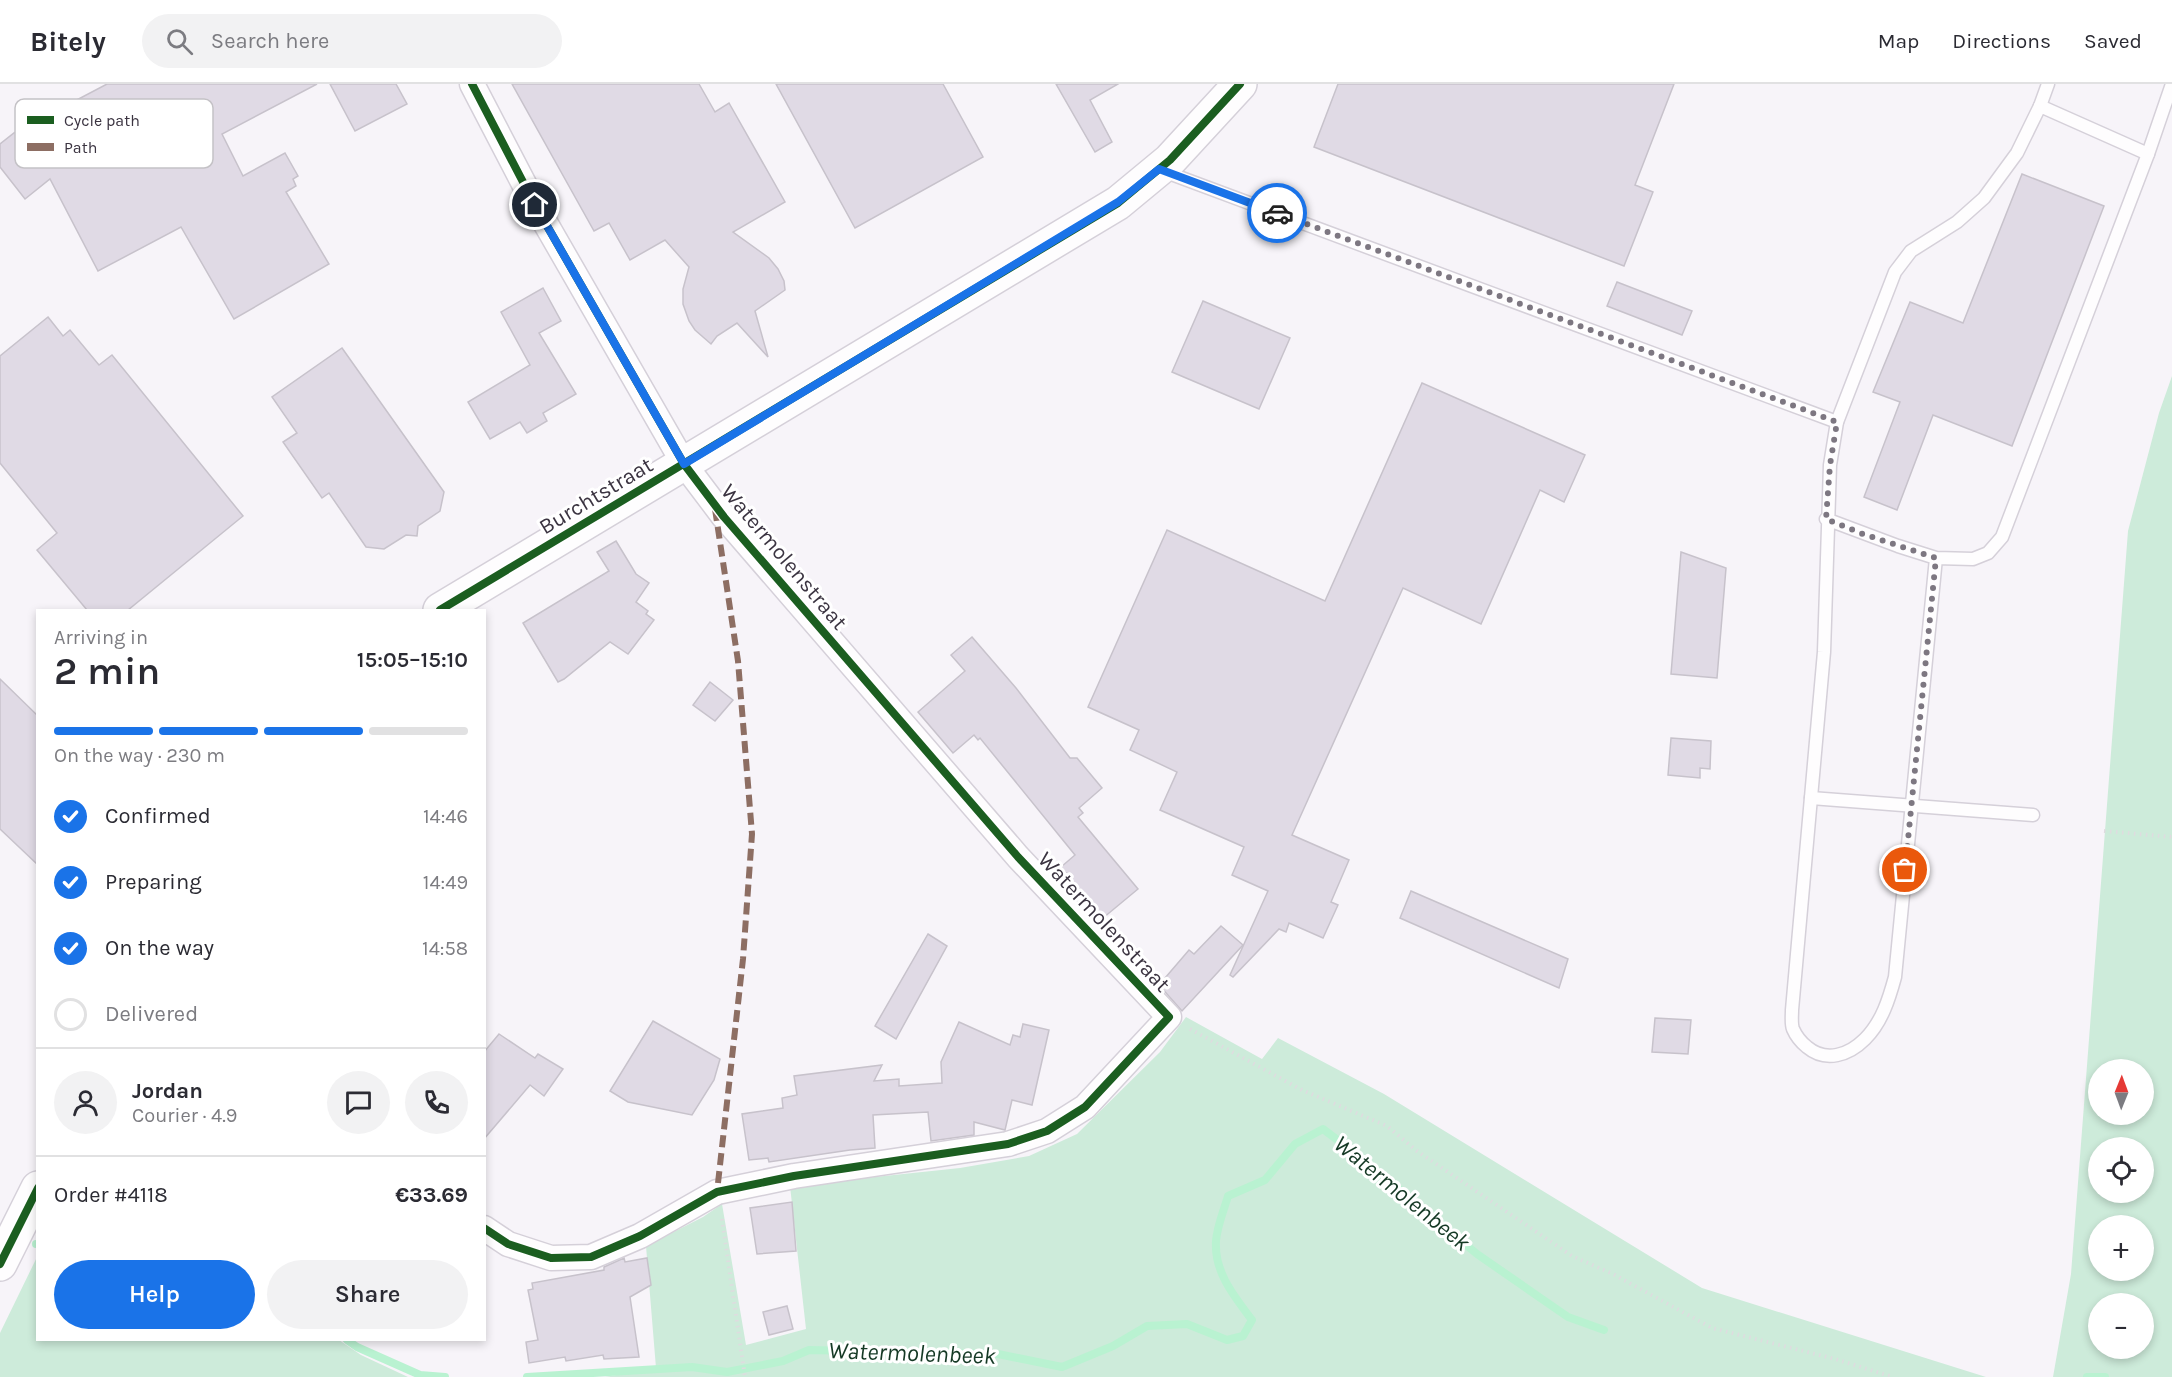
<!DOCTYPE html>
<meta charset="utf-8">
<style>
:root{--surface:#fff;--page:#f2f2f3;--text:#2b2b33;--muted:#7c7c81;--line:#e1e1e2;--accent:#1a73e8}
body{margin:0;font-family:Karla,sans-serif;background:var(--page);color:var(--text);height:100vh;display:flex;flex-direction:column;font-size:22px;white-space:nowrap}
*{box-sizing:border-box;margin:0}
p{font-size:20px;color:var(--muted)}
.icon{flex:none;width:33px;height:33px;fill:none;stroke:currentColor;stroke-width:2;stroke-linecap:round;stroke-linejoin:round}
.map{position:relative;flex:1;overflow:hidden}
.side{position:absolute;left:36px;top:525px;width:450px;height:732px;display:flex;flex-direction:column;background:var(--surface);border-radius:0px;box-shadow:0 3px 9px #0003}
.side>*{flex:none}
.needle{width:39px;rotate:1deg}
.buttons{position:absolute;left:2088px;top:975px;display:grid;gap:12px}
.buttons a{display:grid;place-items:center;width:66px;height:66px;border-radius:50%;background:var(--surface);box-shadow:0 3px 9px #0003;font-size:30px}
.pin{position:absolute;display:grid;place-items:center;width:51px;height:51px;color:#fff;margin:-26px;border:3px solid #fff;border-radius:50%;box-shadow:0 2px 6px #0007}
.courier{position:absolute;display:grid;place-items:center;width:60px;height:60px;margin:-30px;border:4px solid #1a73e8;border-radius:50%;background:#fff;color:#222;box-shadow:0 2px 8px #0007}
.head em{font-style:normal;font-weight:600}
.head div{display:flex;flex-direction:column-reverse}
.head{display:flex;align-items:center;justify-content:space-between;height:102px;padding:0 18px}
h1{font-size:39px;font-weight:600;line-height:45px}
.bar{display:grid;grid-template-columns:repeat(4,1fr);gap:9px 6px;align-content:center;height:72px;padding:0 18px}
.bar i{height:8px;border-radius:4px;background:var(--line)}
.bar .current{background:var(--accent)}
.bar p{grid-column:span 4}
.line{display:flex;align-items:center;gap:15px;padding:0 18px;border-top:2px solid var(--line)}
.line div{flex:1}
.round{display:grid;place-items:center;flex:none;width:63px;height:63px;border-radius:32px;background:var(--page)}
ol{padding:0 18px;list-style:none}
li{display:flex;align-items:center;gap:18px;height:66px}
li p{margin-inline-start:auto}
li .icon{padding:6px;border-radius:50%;background:var(--accent);color:#fff;stroke-width:4}
li:last-child{color:var(--muted)}
li i{width:33px;height:33px;border:3px solid var(--line);border-radius:50%}
.primary-button{display:flex;gap:12px;margin-top:auto;padding:12px 18px}
.primary-button a{flex:1;height:69px;border-radius:36px;background:var(--accent);color:#fff;font-size:24px;font-weight:600;line-height:69px;text-align:center}
.primary-button a+a{background:var(--page);color:var(--text)}
header{display:flex;align-items:center;gap:36px;box-sizing:border-box;height:84px;padding:0 30px;background:var(--surface);border-bottom:2px solid var(--line)}
header strong{font-size:28px}
nav{display:flex;gap:33px;margin-inline-start:auto;font-size:21px}
.search{width:420px;height:54px;background:var(--page);display:flex;align-items:center;gap:15px;box-sizing:border-box;padding:0 21px;border-radius:33px;color:var(--muted);font-size:22px}
.map>svg:first-child{display:block}
.green{fill:#cdebda;fill-rule:evenodd}
.lines{fill:none;stroke-linecap:round;stroke-linejoin:round}
.stream{stroke:#b9f2d1;stroke-width:8}
.building{fill:#e0dae5;stroke:#c7c2cb;stroke-width:1.5}
.service-casing{stroke:#d5d0d9;stroke-width:15}
.minor-casing{stroke:#d5d0d9;stroke-width:27}
.secondary-casing{stroke:#d5d0d9;stroke-width:36}
.path{stroke:#dedcdf;stroke-width:4;stroke-dasharray:1.5 4.5;stroke-linecap:butt}
.service{stroke:#fefdfe;stroke-width:12}
.minor{stroke:#fefdfe;stroke-width:24}
.secondary{stroke:#fefdfe;stroke-width:33}
.quiet{stroke:#8d6e63;stroke-width:6;stroke-dasharray:12 6;stroke-linecap:butt}
.cycleway-casing{stroke:#fff;stroke-width:11}
.cycleway{stroke:#1b5e20;stroke-width:8}
.done{stroke:#7d7781;stroke-width:6;stroke-dasharray:0 10.8}
.route{stroke:#1a73e8;stroke-width:8}
.labels{text-anchor:middle;dominant-baseline:central;stroke-width:6;stroke-linejoin:round;paint-order:stroke}
.street-label{font-size:22px;fill:#3b3441;stroke:#fff}
.water-label{font-size:24px;font-style:italic;fill:#153925;stroke:#fff}
.key{fill:#fff;stroke:#c4c2c6;stroke-width:1.5}
.key-label{font-size:16px;fill:#3b3441}
</style>
<header>
<strong>Bitely</strong>
<div class="search"><svg class="icon" aria-label="search" viewBox="0 0 24 24"><circle cx="10" cy="10" r="6"/><path d="M15 15l6 6"/></svg>Search here</div>
<nav><a>Map</a><a>Directions</a><a>Saved</a></nav>
</header>
<div class="map">
<svg width="2172" height="1293" viewBox="0 0 2172 1293">
<rect width="100%" height="100%" fill="#f7f4f9"/>
<g class="green">
<path d="M2172,292v1001h-119l18,-103 57,-743 31,-118zM2098,986h46v44h-46zM2098,1064h46v44h-46zM2098,1142h46v44h-46zM2098,1220h46v44h-46z"/>
<path d="M1186,933l76,42 16,-21 106,56 318,194 284,89h-1381l51,-9 -10,-122 57,-29 19,-13 24,141 60,-16 -16,-143 170,-18 69,-12 48,-22 83,-82z"/>
<path d="M37,1173l1,83h301l22,15 47,22h-408v-44z"/>
</g>
<g class="lines">
<g class="stream">
<path d="M36,1160h2"/>
<path d="M347,1256l10,7 63,28 25,2"/>
<path d="M527,1293l165,-10 35,5 56,-11 26,-11 189,4 64,13 51,-21 34,-20 40,-2 40,16 16,-4 9,-16c-18,-24 -38,-48 -36,-79 1,-15 8,-31 12,-45l37,-16 30,-36 28,-15 41,31 113,94 91,63 36,13"/>
<path d="M2087,1293h18"/>
</g>
</g>
<g class="building">
<path d="M107,0h210l-95,50 21,42 42,-23 13,23 -5,3 3,7 -10,6 43,72 -95,55 -53,-92 -83,44 -48,-92 -25,20 -25,-32v-23l14,-11z"/>
<path d="M330,0h66l11,20 -52,27z"/>
<path d="M512,0h187l16,28 14,-9 56,99 -52,30 36,26 9,11 6,12 1,9 -30,21 13,46 -31,-34 -20,13 -6,8 -16,-14 -6,-9 -6,-17v-15l6,-22 -24,-27 -35,20 -21,-37 -15,8z"/>
<path d="M776,0h167l40,73 -128,71z"/>
<path d="M1056,0h62l-28,16 22,42 -17,10z"/>
<path d="M1338,0h336l-39,101 18,7 -29,74 -310,-119z"/>
<path d="M2022,90l82,32 -92,240 -79,-31 -36,95 -33,-13 36,-95 -27,-10 37,-90 53,21z"/>
<path d="M1617,198l75,29 -10,24 -75,-29z"/>
<path d="M543,204l18,33 -22,12 37,61 -33,19 4,8 -20,12 -7,-11 -30,17 -22,-37 62,-37 -29,-53z"/>
<path d="M1203,217l87,37 -31,71 -87,-37z"/>
<path d="M48,233l15,19 7,-6 29,35 13,-10 131,161 -115,94h-41l-50,-60 20,-17 -57,-70v-107z"/>
<path d="M342,264l102,144 -4,19 -22,15 -1,10 -11,-1 -22,14 -18,-2 -37,-54 -7,5 -39,-56 14,-9 -25,-36z"/>
<path d="M1422,299l163,72 -21,47 -24,-12 -59,134 -78,-36 -111,247 57,25 -18,42 7,3 -15,33 -34,-15 -3,9 -7,-3 -46,48 -3,-2 38,-84 -36,-16 12,-28 -84,-37 17,-38 -47,-22 9,-20 -51,-23 79,-177 158,71z"/>
<path d="M616,457l20,33 13,9 -13,19 12,9 -2,3 8,6 -26,34 -18,-12 -46,37 -6,3 -35,-59 86,-52 -12,-19z"/>
<path d="M1681,468l45,16 -9,110 -46,-4z"/>
<path d="M972,553l44,51 54,70h7l25,30 -23,20 4,5 -5,4 60,72 -35,29 -42,-51 14,-12 -95,-117 -2,2 -4,-5 -21,18 -35,-41 47,-41 -14,-16z"/>
<path d="M0,595l38,37v149l-38,-36z"/>
<path d="M710,598l23,18 -18,21 -22,-16z"/>
<path d="M1671,654l40,3 -1,28 -10,-1v10l-32,-3z"/>
<path d="M1411,807l157,68 -9,29 -159,-70z"/>
<path d="M1221,842l22,19 -61,66 -23,-26 30,-35 5,4z"/>
<path d="M928,850l19,12 -51,93 -21,-13z"/>
<path d="M1655,934l36,2 -3,34 -36,-2z"/>
<path d="M653,937l67,38 -6,21 -22,35 -64,-13 -18,-11z"/>
<path d="M959,938l51,23 3,-10 7,2 3,-13 26,6 -17,75 -20,-5 -7,30 -31,-8v13l-43,6 -3,-29 -55,3 2,33 -25,2 -81,12 -1,-4 -19,2 -7,-46 41,-6 -1,-10 15,-3 -3,-19 88,-11 -8,16 25,-2v7l43,-3 -1,-21z"/>
<path d="M499,950l36,24 3,-4 25,15 -19,27 -14,-11 -46,54v-87z"/>
<path d="M792,1118l4,49 -39,3 -7,-46z"/>
<path d="M624,1174l1,4 22,-4 4,27 -21,12 9,60 -35,2 -1,-4 -37,6 -1,-4 -36,6 -3,-21 12,-2 -10,-50 5,-1 -1,-6 72,-13v-3z"/>
<path d="M787,1222l6,23 -24,6 -6,-23z"/>
</g>
<g class="lines">
<defs>
<g id="service">
<path d="M2040,22l8,-22"/>
<path d="M2148,70l24,-70"/>
<path d="M1163,87l674,251"/>
<path d="M1826,435l72,27 38,12 -41,419c-6,22 -13,45 -30,62 -16,16 -39,24 -58,8 -5,-4 -11,-11 -14,-18 -2,-5 -1,-13 -1,-19l32,-358 6,-187 7,-43 58,-150 16,-21 46,-29 27,-24 33,-45 23,-47 108,48 -146,383 -14,16 -15,6 -37,-1"/>
<path d="M1811,714l222,17"/>
</g>
<path id="minor" d="M472,0l63,121 149,259 40,53 294,340 151,160 -84,90 -38,24 -39,13 -214,32 -77,16 -77,44 -49,21 -40,1 -43,-14 -24,-16"/>
<g id="secondary">
<path d="M440,526l678,-407 52,-43 70,-76"/>
<path d="M0,1180l38,-76"/>
</g>
</defs>
<use href="#service" class="service-casing"/>
<use href="#minor" class="minor-casing"/>
<use href="#secondary" class="secondary-casing"/>
<g class="path">
<path d="M2104,747l68,6"/>
<path d="M1190,945l112,61 85,36 30,25 155,105 41,18 99,54 123,31 58,18"/>
<path d="M722,1135l23,158"/>
</g>
<use href="#service" class="service"/>
<use href="#minor" class="minor"/>
<use href="#secondary" class="secondary"/>
<path class="quiet" d="M715,425l23,152 14,173 -9,125 -26,233"/>
<defs>
<g id="cycleway">
<path d="M472,0l63,121 149,259 40,53 294,340 151,160 -84,90 -38,24 -39,13 -214,32 -77,16 -77,44 -49,21 -40,1 -43,-14 -24,-16"/>
<path d="M440,526l678,-407 52,-43 70,-76"/>
<path d="M0,1180l38,-76"/>
</g>
</defs>
<use href="#cycleway" class="cycleway-casing"/>
<use href="#cycleway" class="cycleway"/>
</g>
<g class="lines">
<path class="done" d="M1277,129l560,209 -7,43 -4,54 37,15 73,24 -31,312"/>
<path class="route" d="M535,121l149,259 434,-262 41,-33 118,44"/>
</g>
<g class="labels">
<g class="street-label">
<text transform="translate(596 412) rotate(-31)">Burchtstraat</text>
<text transform="translate(784 473) rotate(50)">Watermolenstraat</text>
<text transform="translate(1104 838) rotate(47)">Watermolenstraat</text>
</g>
<g class="water-label">
<text transform="translate(1402 1109) rotate(39)">Watermolenbeek</text>
<text transform="translate(912 1269) rotate(2)">Watermolenbeek</text>
</g>
</g>
<rect x="15" y="15" width="198" height="69" rx="9" class="key"/>
<rect x="27" y="32" width="27" height="8" fill="#1b5e20"/>
<rect x="27" y="59" width="27" height="8" fill="#8d6e63"/>
<g class="key-label">
<text x="64" y="42">Cycle path</text>
<text x="64" y="69">Path</text>
</g>
</svg>
<div class="buttons">
<a><svg class="needle" viewBox="-14 -14 28 28"><path d="M0-13l5 13h-10z" fill="#e53935"/><path d="M0 13l5-13h-10z" fill="#7c7c81"/></svg></a>
<a><svg class="icon" aria-label="locate" viewBox="0 0 24 24"><circle cx="12" cy="12" r="6"/><path d="M12 2v4M12 18v4M2 12h4M18 12h4"/></svg></a>
<a>+</a>
<a>−</a>
</div>
<div class="pin" style="left:1905px;top:786px;background:#ea580c"><svg class="icon" aria-label="bag" viewBox="0 0 24 24"><path d="M5 8h14l-1 12H6zM9 8a3 3 0 0 1 6 0"/></svg></div>
<div class="pin" style="left:535px;top:121px;background:#1f2937"><svg class="icon" aria-label="home" viewBox="0 0 24 24"><path d="M3 11l9-7 9 7M6 9v11h12V9"/></svg></div>
<div class="courier" style="left:1277px;top:129px"><svg class="icon" aria-label="car" viewBox="0 0 24 24"><path d="M5 17H2v-5l4-1 3-4h7l3 4 3 1v5h-3M9 17h6M6 11h13"/><circle cx="7" cy="17" r="2"/><circle cx="17" cy="17" r="2"/></svg></div>
<section class="side">
<div class="head"><div><h1>2 min</h1><p>Arriving in</p></div><em>15:05–15:10</em></div>
<div class="bar"><i class="current"></i><i class="current"></i><i class="current"></i><i></i><p>On the way · 230 m</p></div>
<ol>
<li><svg class="icon" aria-label="check" viewBox="0 0 24 24"><path d="M5 12l5 5 9-10"/></svg>Confirmed<p>14:46</p></li>
<li><svg class="icon" aria-label="check" viewBox="0 0 24 24"><path d="M5 12l5 5 9-10"/></svg>Preparing<p>14:49</p></li>
<li><svg class="icon" aria-label="check" viewBox="0 0 24 24"><path d="M5 12l5 5 9-10"/></svg>On the way<p>14:58</p></li>
<li><i></i>Delivered</li>
</ol>
<div class="line" style="height:108px"><a class="round"><svg class="icon" aria-label="person" viewBox="0 0 24 24"><circle cx="12" cy="8" r="4"/><path d="M4 21q1-7 8-7t8 7"/></svg></a><div><b>Jordan</b><p>Courier · 4.9</p></div><a class="round"><svg class="icon" aria-label="chat" viewBox="0 0 24 24"><path d="M4 5h16v11H9l-5 4z"/></svg></a><a class="round"><svg class="icon" aria-label="phone" viewBox="0 0 24 24"><path d="M5 4h4l2 5-3 2q2 4 5 5l2-3 5 2v4C11 20 4 13 5 4z"/></svg></a></div>
<div class="line" style="height:78px"><div>Order #4118</div><b>€33.69</b></div>
<div class="primary-button"><a>Help</a><a>Share</a></div>
</section>
</div>
